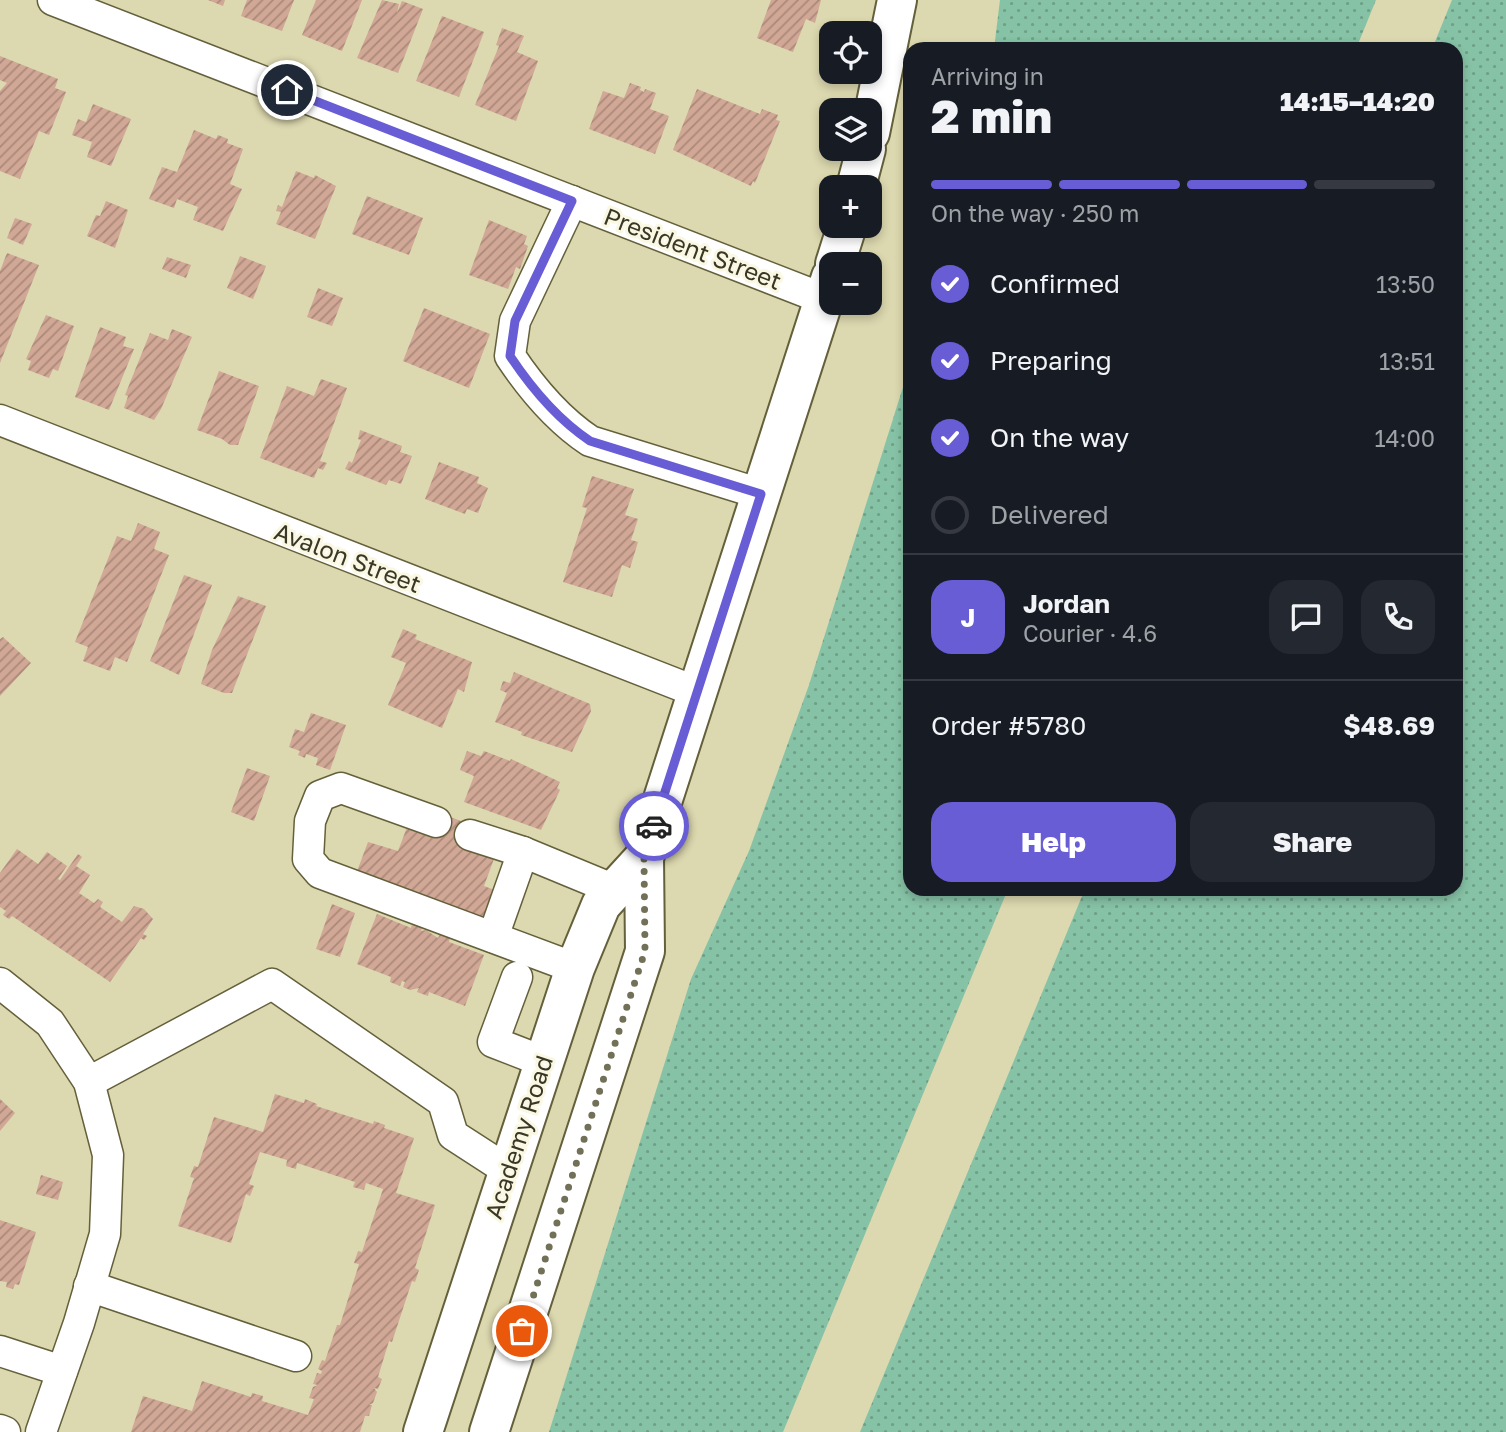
<!DOCTYPE html>
<meta charset="utf-8">
<style>
:root{--surface:#171b24;--page:#242831;--text:#f1f3f6;--muted:#9ea1a6;--line:#363941;--accent:#695dd6}
body{margin:0;font-family:"Golos Text",sans-serif;background:var(--page);color:var(--text);height:100vh;display:flex;flex-direction:column;font-size:26px;white-space:nowrap}
*{box-sizing:border-box;margin:0}
p{font-size:23px;color:var(--muted)}
.icon{flex:none;width:38px;height:38px;fill:none;stroke:currentColor;stroke-width:2;stroke-linecap:round;stroke-linejoin:round}
.map{position:relative;flex:1;overflow:hidden}
.sheet{position:absolute;left:903px;top:42px;width:560px;height:854px;display:flex;flex-direction:column;background:var(--surface);border-radius:21px;box-shadow:0 4px 10px #0003}
.sheet>*{flex:none}
.controls{position:absolute;left:819px;top:21px;display:grid;gap:14px}
.controls a{display:grid;place-items:center;width:63px;height:63px;border-radius:14px;background:var(--surface);box-shadow:0 4px 10px #0003;font-size:35px}
.pin{position:absolute;display:grid;place-items:center;width:60px;height:60px;color:#fff;margin:-30px;border:4px solid #fff;border-radius:50%;box-shadow:0 2px 7px #0007}
.courier{position:absolute;display:grid;place-items:center;width:70px;height:70px;margin:-35px;border:5px solid #695dd6;border-radius:50%;background:#fff;color:#222;box-shadow:0 2px 9px #0007}
.summary em{font-style:normal;font-weight:800}
.summary div{display:flex;flex-direction:column-reverse}
.summary{display:flex;align-items:center;justify-content:space-between;height:119px;padding:0 28px}
h1{font-size:46px;font-weight:800;line-height:52px}
.bar{display:grid;grid-template-columns:repeat(4,1fr);gap:10px 7px;align-content:center;height:84px;padding:0 28px}
.bar i{height:9px;border-radius:5px;background:var(--line)}
.bar .selected{background:var(--accent)}
.bar p{grid-column:span 4}
.line{display:flex;align-items:center;gap:18px;padding:0 28px;border-top:2px solid var(--line)}
.line div{flex:1}
.round{display:grid;place-items:center;flex:none;width:74px;height:74px;border-radius:21px;background:var(--page)}
ol{padding:0 28px;list-style:none}
li{display:flex;align-items:center;gap:21px;height:77px}
li p{margin-inline-start:auto}
li .icon{padding:7px;border-radius:50%;background:var(--accent);color:#fff;stroke-width:4}
li:last-child{color:var(--muted)}
li i{width:38px;height:38px;border:4px solid var(--line);border-radius:50%}
.cta{display:flex;gap:14px;margin-top:auto;padding:14px 28px}
.cta a{flex:1;height:80px;border-radius:21px;background:var(--accent);color:#fff;font-size:28px;font-weight:800;line-height:80px;text-align:center}
.cta a+a{background:var(--page);color:var(--text)}
.map>svg:first-child{display:block}
.grass{fill:url(#grass-dots)}
.building{fill:url(#building-hatch)}
.lines{fill:none;stroke-linecap:round;stroke-linejoin:round}
.minor-casing{stroke:#64603b;stroke-width:33}
.major-casing{stroke:#64603b;stroke-width:42}
.minor{stroke:#fff;stroke-width:30}
.major{stroke:#fff;stroke-width:38}
.done{stroke:#727057;stroke-width:7;stroke-dasharray:0 12.6}
.route{stroke:#695dd6;stroke-width:9}
.labels{text-anchor:middle;dominant-baseline:central;stroke-width:6;stroke-linejoin:round;paint-order:stroke}
.street-label{font-size:24px;fill:#393827;stroke:#faf8e3}
</style>
<div class="map">
<svg width="1506" height="1432" viewBox="0 0 1506 1432">
<defs>
<pattern id="grass-dots" width="8" height="8" patternUnits="userSpaceOnUse" patternTransform="scale(1.75)"><rect width="8" height="8" fill="#86c2a6"/><path d="M2 2h.1M6 6h.1" fill="none" stroke="#6f9f87" stroke-width="1.8" stroke-linecap="round"/></pattern>
<pattern id="building-hatch" width="6" height="6" patternUnits="userSpaceOnUse" patternTransform="scale(1.75)"><rect width="6" height="6" fill="#d1a796"/><path d="M-1 1l2-2M0 6l6-6M5 7l2-2" fill="none" stroke="#ab897a"/></pattern>
</defs>
<rect width="100%" height="100%" fill="#dcd8af"/>
<g class="grass">
<path d="M1000,0h376l-20,49h-362z"/>
<path d="M1452,0h54v1432h-646l225,-543h371v-840h-24z"/>
<path d="M910,365v524h98l-225,543h-234l142,-453 58,-128 60,-166z"/>
</g>
<g class="building">
<path d="M208,0h17l-2,6z"/>
<path d="M247,0h47l-12,31 -41,-15z"/>
<path d="M316,0h46l-20,51 -40,-16z"/>
<path d="M382,0l17,4 -2,9 5,-12 21,8 -25,64 -41,-15z"/>
<path d="M771,0h50l-6,23 -9,-4 -13,33 -36,-14z"/>
<path d="M442,16l42,16 -25,65 -43,-16z"/>
<path d="M502,28l22,8 -7,16 21,9 -22,60 -41,-16 24,-59 -3,-1z"/>
<path d="M0,56l58,23 -3,9 11,4 -17,43 -10,-4 -19,48 -20,-8v-80l7,-8 -7,-3z"/>
<path d="M630,83l11,4 -1,3 4,2 1,-3 11,4 -6,16 19,7 -14,38 -66,-25 14,-38 21,7z"/>
<path d="M697,89l63,25 2,-5 16,6 -2,5 4,1 -25,62 -2,-2 -2,5 -78,-36z"/>
<path d="M93,104l38,15 -20,47 -24,-9 5,-15 -20,-7 6,-16 8,3z"/>
<path d="M194,130l22,9 2,-4 10,4 -1,4 16,6 -13,35 12,5 -19,42 -30,-11 5,-13 -21,-8 -3,9 -25,-9 13,-32 15,5z"/>
<path d="M296,171l18,7 1,-3 21,11 -21,53 -39,-15 5,-12 -5,-1 2,-6 4,2z"/>
<path d="M367,196l56,22 -14,37 -57,-21z"/>
<path d="M106,201l22,9 -13,38 -28,-12 9,-21 4,1z"/>
<path d="M15,218l17,6 -9,21 -16,-7z"/>
<path d="M489,220l38,16 -3,8 4,2 -8,23 -4,-2 -8,22 -39,-14z"/>
<path d="M7,253l32,12 -39,98v-92z"/>
<path d="M240,256l26,10 -13,33 -26,-11z"/>
<path d="M167,257l24,8 -5,13 -24,-9z"/>
<path d="M318,288l25,10 -11,28 -25,-9z"/>
<path d="M424,308l66,26 -21,54 -66,-27z"/>
<path d="M46,315l28,11 -16,45 -5,-2 -4,9 -21,-8 3,-9 -5,-2z"/>
<path d="M100,327l26,10 -3,9 11,3 -25,61 -34,-13z"/>
<path d="M172,329l20,8 -31,72 -7,11 -30,-12 4,-12 -3,-1 25,-62 18,7z"/>
<path d="M219,371l40,15 -21,59h-8l-8,-6 -25,-9z"/>
<path d="M321,379l26,9 -27,73 7,2 -4,7 -5,-2 -4,10 -54,-20 27,-72 27,10z"/>
<path d="M360,430l42,16 -2,6 12,4 -11,28 -12,-4 -3,5 -41,-16 4,-8 3,2 9,-23 -3,-1z"/>
<path d="M439,462l40,15 -2,6 11,5 -10,25 -11,-4 -2,5 -40,-15z"/>
<path d="M592,476l42,13 -9,26 13,4 -7,21 7,2 -8,26 -8,-3 -10,32 -49,-15 24,-74 -5,-1z"/>
<path d="M138,523l22,9 -6,17 15,6 -42,107 -12,-5 -5,14 -27,-10 5,-14 -13,-5 42,-106 14,5z"/>
<path d="M184,575l28,10 -33,90 -29,-14z"/>
<path d="M238,596l28,10 -34,87h-8l-23,-9 11,-34z"/>
<path d="M403,629l14,6 -2,4 57,23 -8,30 -6,-3 -16,39 -54,-23 18,-42 -15,-6z"/>
<path d="M3,637l28,26 -31,33v-57z"/>
<path d="M514,672l76,32 1,7 -19,41 -51,-17 1,-3 -27,-10 12,-29 -7,-3 3,-9 7,2z"/>
<path d="M311,713l35,12 -16,45 -14,-5 2,-7 -12,-4 -1,4 -7,-3 2,-4 -11,-4 6,-18 9,3z"/>
<path d="M467,751l14,5 3,-5 26,10 1,-2 49,23 -3,6 3,2 -19,40 -77,-28 10,-26 -14,-6z"/>
<path d="M247,768l23,8 -16,45 -23,-9z"/>
<path d="M440,813l34,13 21,30 -11,30 13,5 -13,33 -128,-50 12,-32 30,9 11,-29z"/>
<path d="M17,849l21,15 9,-12 20,14 -9,13 2,1 18,-26 4,3 -6,9 14,9 -11,18 15,10 4,-4 5,3 -3,5 22,15 12,-16 10,3 9,10 -10,15 4,2 -3,4 -3,-2 -31,44 -98,-66 -3,3 -6,-4 3,-4 -6,-4v-34z"/>
<path d="M332,904l23,9 -15,44 -24,-8z"/>
<path d="M377,914l34,14 1,-4 10,4 -1,3 5,-1 12,8 2,-4 10,4 -1,4 35,13 -19,51 -36,-14 -1,4 -11,-4 2,-4 -9,2 -7,-3 2,-5 -3,-1 -2,5 -10,-4 1,-5 -34,-13z"/>
<path d="M275,1094l29,9 1,-4 12,5 -1,2 57,18 1,-3 11,4 -1,3 30,10 -18,55 39,12 -20,63 4,2 -4,12 -3,-1 -20,61 -3,-1 -11,36 4,2 -4,10 -4,-1 3,4 -4,11 -4,2h3l-3,11h-4l-5,16h-229l12,-36 49,15 10,-30 49,16 1,-4 11,3 -1,5 46,14 6,-16 -5,-1 4,-11 5,-2 -5,-1 4,-11 4,1 1,-3 -4,-2 4,-9 3,1 12,-36h3l19,-61 -5,-1 4,-12 4,1 21,-63 -17,-6 -2,7 -11,-3 2,-5 -58,-19 -1,6 -10,-3 1,-6 -27,-8 -11,32 5,2 -4,10 -4,-2 -15,49 -53,-17 16,-48 -4,-1 4,-11 4,1 16,-50 49,15z"/>
<path d="M0,1099l15,14 -15,18z"/>
<path d="M41,1175l22,7 -5,18 -22,-6z"/>
<path d="M0,1220l36,12 -17,53 -4,-1 -2,5 -7,-2 1,-5 -7,-1z"/>
</g>
<g class="lines">
<defs>
<g id="minor">
<path d="M53,0l771,299"/>
<path d="M572,201l-57,120 -5,35c22,33 47,63 80,85l171,53"/>
<path d="M0,420l697,272"/>
<path d="M436,822l-95,-34 -21,8 -10,25 -2,38 12,14 255,95"/>
<path d="M470,835l53,17 92,38"/>
<path d="M493,937l30,-85"/>
<path d="M517,977l-24,65 49,19"/>
<path d="M0,983l50,40 39,59 19,73 -3,79 -26,89 -38,109"/>
<path d="M89,1082l183,-98 171,118 10,33 54,35"/>
<path d="M89,1286l207,70"/>
<path d="M0,1351l62,20"/>
<path d="M0,1430l5,2"/>
</g>
<g id="major">
<path d="M870,133l27,-133"/>
<path d="M856,187l10,-38"/>
<path d="M835,264l12,-38"/>
<path d="M423,1432l152,-464 26,-63 43,-47"/>
<path d="M489,1432l156,-481 -1,-93 187,-581"/>
</g>
</defs>
<use href="#minor" class="minor-casing"/>
<use href="#major" class="major-casing"/>
<use href="#minor" class="minor"/>
<use href="#major" class="major"/>
</g>
<g class="lines">
<path class="done" d="M522,1331l123,-380 -1,-92 10,-33"/>
<path class="route" d="M287,90l285,111 -57,120 -5,35c22,33 47,63 80,85l171,53 -107,332"/>
</g>
<g class="labels">
<g class="street-label">
<text transform="translate(693 248) rotate(21)">President Street</text>
<text transform="translate(348 557) rotate(21)">Avalon Street</text>
<text transform="translate(518 1137) rotate(-72)">Academy Road</text>
</g>
</g>
</svg>
<div class="controls">
<a><svg class="icon" aria-label="locate" viewBox="0 0 24 24"><circle cx="12" cy="12" r="6"/><path d="M12 2v4M12 18v4M2 12h4M18 12h4"/></svg></a>
<a><svg class="icon" aria-label="layers" viewBox="0 0 24 24"><path d="M12 4l9 5-9 5-9-5zM3 14l9 5 9-5"/></svg></a>
<a>+</a>
<a>−</a>
</div>
<div class="pin" style="left:522px;top:1331px;background:#ea580c"><svg class="icon" aria-label="bag" viewBox="0 0 24 24"><path d="M5 8h14l-1 12H6zM9 8a3 3 0 0 1 6 0"/></svg></div>
<div class="pin" style="left:287px;top:90px;background:#1f2937"><svg class="icon" aria-label="home" viewBox="0 0 24 24"><path d="M3 11l9-7 9 7M6 9v11h12V9"/></svg></div>
<div class="courier" style="left:654px;top:826px"><svg class="icon" aria-label="car" viewBox="0 0 24 24"><path d="M5 17H2v-5l4-1 3-4h7l3 4 3 1v5h-3M9 17h6M6 11h13"/><circle cx="7" cy="17" r="2"/><circle cx="17" cy="17" r="2"/></svg></div>
<section class="sheet">
<div class="summary"><div><h1>2 min</h1><p>Arriving in</p></div><em>14:15–14:20</em></div>
<div class="bar"><i class="selected"></i><i class="selected"></i><i class="selected"></i><i></i><p>On the way · 250 m</p></div>
<ol>
<li><svg class="icon" aria-label="check" viewBox="0 0 24 24"><path d="M5 12l5 5 9-10"/></svg>Confirmed<p>13:50</p></li>
<li><svg class="icon" aria-label="check" viewBox="0 0 24 24"><path d="M5 12l5 5 9-10"/></svg>Preparing<p>13:51</p></li>
<li><svg class="icon" aria-label="check" viewBox="0 0 24 24"><path d="M5 12l5 5 9-10"/></svg>On the way<p>14:00</p></li>
<li><i></i>Delivered</li>
</ol>
<div class="line" style="height:126px"><b class="round" style="background:var(--accent);color:#fff">J</b><div><b>Jordan</b><p>Courier · 4.6</p></div><a class="round"><svg class="icon" aria-label="chat" viewBox="0 0 24 24"><path d="M4 5h16v11H9l-5 4z"/></svg></a><a class="round"><svg class="icon" aria-label="phone" viewBox="0 0 24 24"><path d="M5 4h4l2 5-3 2q2 4 5 5l2-3 5 2v4C11 20 4 13 5 4z"/></svg></a></div>
<div class="line" style="height:91px"><div>Order #5780</div><b>$48.69</b></div>
<div class="cta"><a>Help</a><a>Share</a></div>
</section>
</div>
